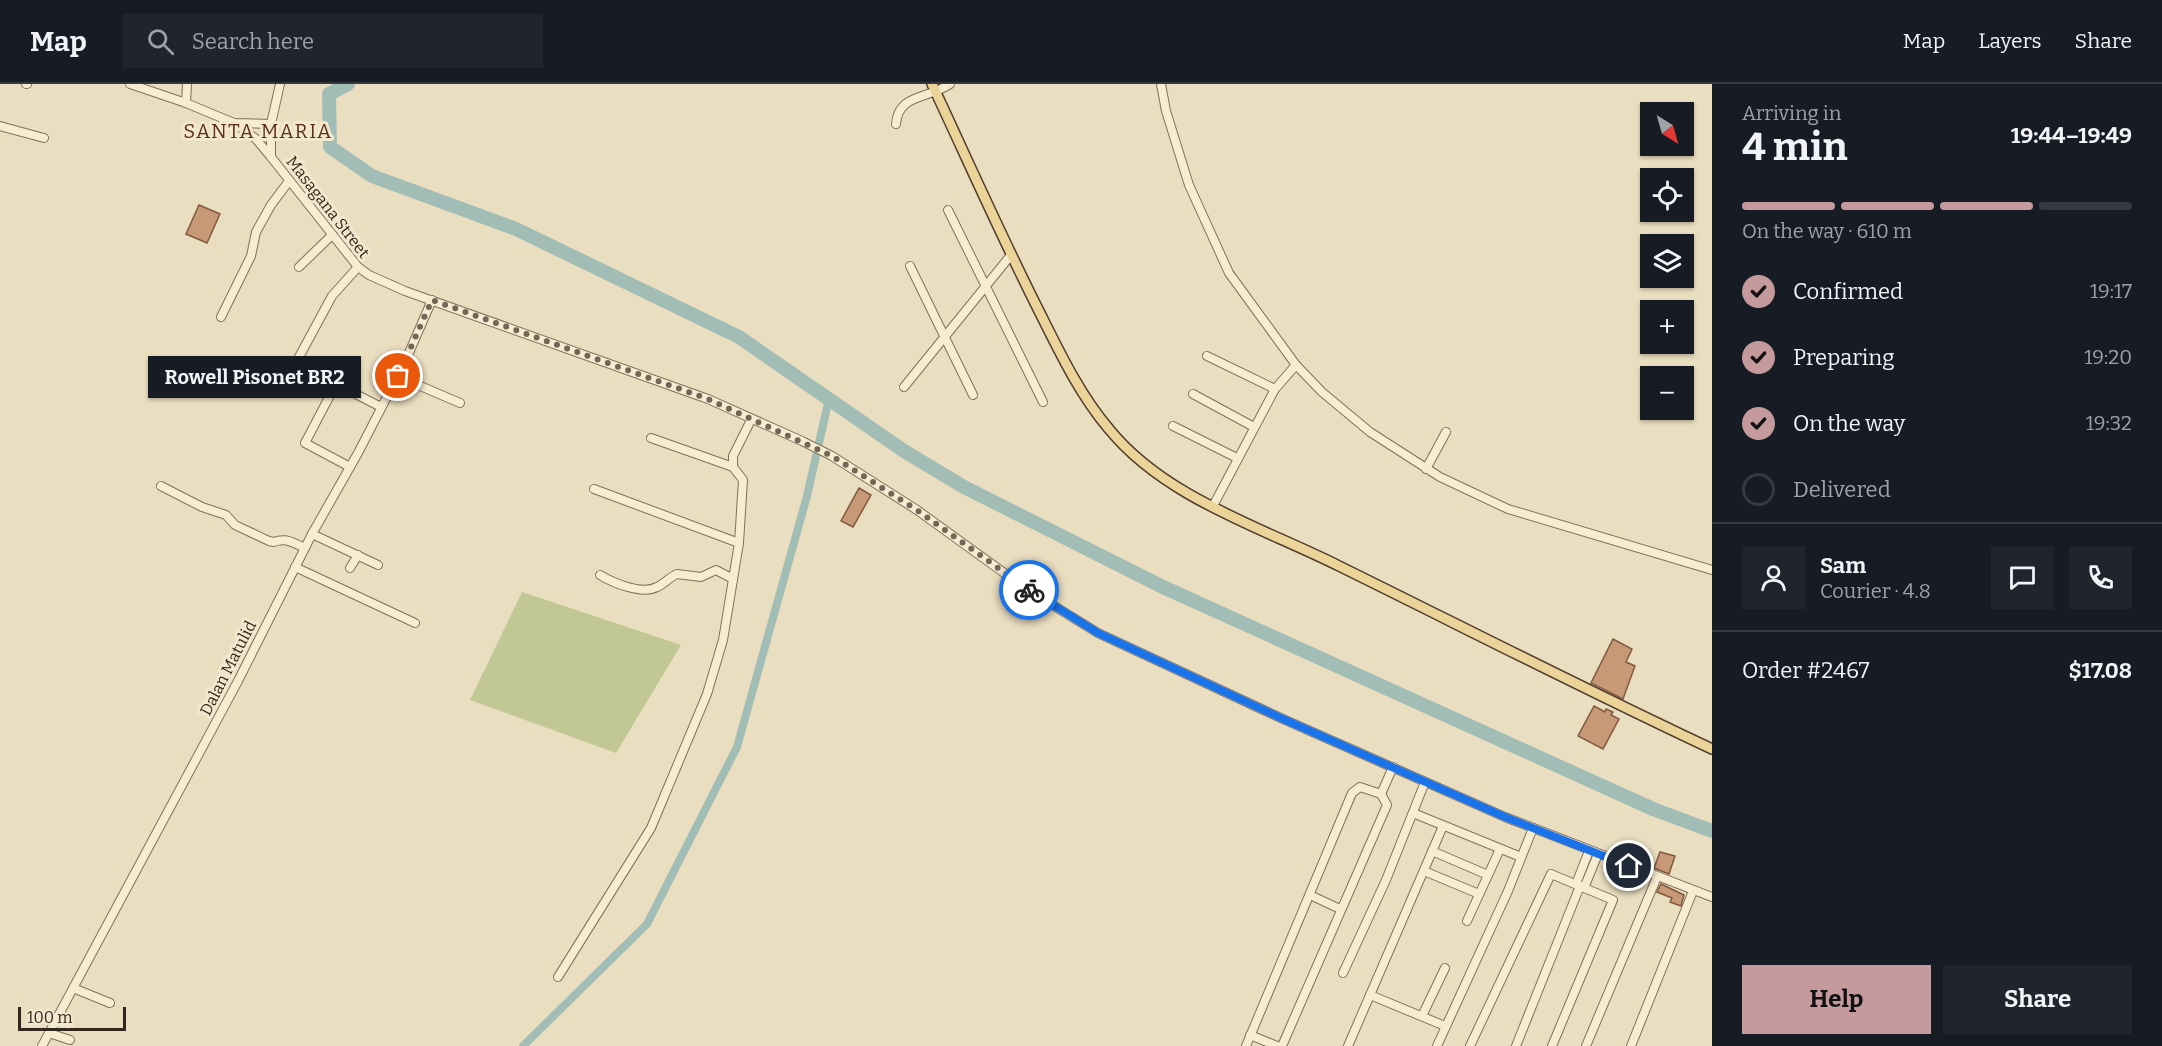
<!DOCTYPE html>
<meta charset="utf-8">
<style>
:root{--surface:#171b24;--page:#20242c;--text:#f1f3f6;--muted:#9ea1a6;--line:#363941;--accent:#c49a9c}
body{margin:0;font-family:Bitter,serif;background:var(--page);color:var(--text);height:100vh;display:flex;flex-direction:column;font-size:22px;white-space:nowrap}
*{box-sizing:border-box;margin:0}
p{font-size:20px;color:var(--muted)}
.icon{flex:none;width:33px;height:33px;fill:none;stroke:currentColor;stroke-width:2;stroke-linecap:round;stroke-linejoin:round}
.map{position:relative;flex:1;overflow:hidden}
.sheet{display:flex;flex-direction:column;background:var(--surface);width:450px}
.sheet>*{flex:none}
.needle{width:39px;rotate:143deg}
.fabs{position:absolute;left:1640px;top:18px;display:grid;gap:12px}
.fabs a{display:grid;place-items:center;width:54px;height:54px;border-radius:0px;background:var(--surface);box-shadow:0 2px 4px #0004;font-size:30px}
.scale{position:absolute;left:18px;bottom:15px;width:108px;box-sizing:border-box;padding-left:6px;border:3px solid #32271c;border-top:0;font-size:16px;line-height:21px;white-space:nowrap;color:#32271c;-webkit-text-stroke:4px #f2e8ce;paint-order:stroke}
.pin{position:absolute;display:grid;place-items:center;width:51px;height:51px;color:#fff;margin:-26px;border:3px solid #fff;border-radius:50%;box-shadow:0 2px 6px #0007}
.courier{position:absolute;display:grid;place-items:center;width:60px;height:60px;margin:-30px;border:4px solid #1a73e8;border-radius:50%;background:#fff;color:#222;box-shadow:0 2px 8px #0007}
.bubble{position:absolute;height:42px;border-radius:0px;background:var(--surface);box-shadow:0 2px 4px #0004;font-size:20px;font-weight:700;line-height:42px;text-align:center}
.overview em{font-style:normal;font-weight:700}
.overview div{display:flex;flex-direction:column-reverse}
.overview{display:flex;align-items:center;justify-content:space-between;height:102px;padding:0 30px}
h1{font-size:39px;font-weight:700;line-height:45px}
.bar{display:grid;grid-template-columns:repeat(4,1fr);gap:9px 6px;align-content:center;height:72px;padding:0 30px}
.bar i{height:8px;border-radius:4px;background:var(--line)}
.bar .current{background:var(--accent)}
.bar p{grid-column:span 4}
.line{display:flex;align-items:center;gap:15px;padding:0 30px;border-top:2px solid var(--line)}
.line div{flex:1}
.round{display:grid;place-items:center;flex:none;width:63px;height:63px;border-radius:0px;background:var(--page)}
ol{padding:0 30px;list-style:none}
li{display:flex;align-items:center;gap:18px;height:66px}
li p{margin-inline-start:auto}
li .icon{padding:6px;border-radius:50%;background:var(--accent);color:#111;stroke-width:4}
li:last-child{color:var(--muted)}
li i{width:33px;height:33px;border:3px solid var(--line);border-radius:50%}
.action{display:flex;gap:12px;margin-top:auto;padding:12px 30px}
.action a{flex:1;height:69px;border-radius:0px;background:var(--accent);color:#111;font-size:24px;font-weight:700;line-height:69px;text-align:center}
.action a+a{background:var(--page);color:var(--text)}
header{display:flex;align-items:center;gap:36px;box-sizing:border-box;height:84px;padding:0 30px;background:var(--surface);border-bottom:2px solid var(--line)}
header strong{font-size:28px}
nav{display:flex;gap:33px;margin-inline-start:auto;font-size:21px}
.search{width:420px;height:54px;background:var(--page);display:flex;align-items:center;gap:15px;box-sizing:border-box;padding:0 21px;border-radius:0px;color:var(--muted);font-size:22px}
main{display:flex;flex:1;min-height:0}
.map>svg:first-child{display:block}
.green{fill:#c1c795}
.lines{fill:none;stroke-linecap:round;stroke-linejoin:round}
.canal{stroke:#a2bdb5;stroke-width:8}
.river{stroke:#a2bdb5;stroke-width:14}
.building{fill:#c79977;stroke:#805a40;stroke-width:1.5}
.minor-casing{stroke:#826f59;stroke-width:10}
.major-casing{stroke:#503e2d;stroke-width:12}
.minor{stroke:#f6ecd2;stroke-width:8}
.major{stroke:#ecd399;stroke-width:9}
.done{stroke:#726755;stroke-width:6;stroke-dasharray:0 10.8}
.route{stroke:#1a73e8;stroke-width:8}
.labels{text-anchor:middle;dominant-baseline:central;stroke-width:6;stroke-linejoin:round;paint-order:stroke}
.street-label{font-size:16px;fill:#32271c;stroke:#f2e8ce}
.quarter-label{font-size:20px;letter-spacing:1.5px;fill:#5c2c1f;stroke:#f2e8ce}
</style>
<header>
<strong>Map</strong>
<div class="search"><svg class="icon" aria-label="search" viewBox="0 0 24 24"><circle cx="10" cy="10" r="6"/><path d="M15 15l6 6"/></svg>Search here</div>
<nav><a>Map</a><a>Layers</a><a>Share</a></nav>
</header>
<main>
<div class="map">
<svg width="1712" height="962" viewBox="0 0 1712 962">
<rect width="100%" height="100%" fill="#eadec0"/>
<path class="green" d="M522,508l159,53 -65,108 -146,-53z"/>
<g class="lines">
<path class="canal" d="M523,962l124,-122 90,-177 70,-251 22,-97"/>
<path class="river" d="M348,0l-19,10 1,53 42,29 144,53 223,108 165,114 60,36 199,100 490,222 59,22"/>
</g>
<g class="building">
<path d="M199,121l21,9 -13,29 -21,-9z"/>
<path d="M859,404l12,7 -18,32 -12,-6z"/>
<path d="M1613,555l19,10 -6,13 9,4 -12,33 -32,-16z"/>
<path d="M1594,622l11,6 1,-3 7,3 -2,3 8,4 -16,30 -25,-13z"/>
<path d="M1660,768l15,4 -6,18 -15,-6z"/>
<path d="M1661,800l23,11 -3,11 -11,-4 2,-4 -15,-6z"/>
</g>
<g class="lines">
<defs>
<g id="minor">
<path d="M26,0h1"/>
<path d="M130,0l56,19 48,20 37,1"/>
<path d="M1161,0l5,27 23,74 40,88 67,92 26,27 48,40 70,45 68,32 204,61"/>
<path d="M186,19l1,-19"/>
<path d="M234,39l22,16 15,18 87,110 11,8 36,16 303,108 94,42 30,15 85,54 108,78 73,45 185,86 222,98 207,80"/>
<path d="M896,40c2,-30 32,-25 54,-40"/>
<path d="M0,42l44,12"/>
<path d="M271,73v-33l9,-40"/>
<path d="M948,126l95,192"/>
<path d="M910,182l63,129"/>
<path d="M299,183l32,-31"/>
<path d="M221,233l30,-61 5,-24 15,-27 18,-24"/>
<path d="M1207,272l68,33"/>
<path d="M292,286l40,-74 26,-29"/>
<path d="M397,292l63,27"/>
<path d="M904,303l107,-132"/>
<path d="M1193,310l61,33"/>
<path d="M1173,342l64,32"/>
<path d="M651,354l82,29"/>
<path d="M350,383l-45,-24 31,-59 45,23"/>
<path d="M1426,385l20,-37"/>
<path d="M161,402l41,21 24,8 9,10 34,16 5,1c12,-5 19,1 31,6"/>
<path d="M594,405l145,54"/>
<path d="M1213,422l62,-117 21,-24"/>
<path d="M312,450l66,31"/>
<path d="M295,483l120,56"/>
<path d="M350,484l8,-13"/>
<path d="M600,491c13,8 42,20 57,12 7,-3 13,-10 20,-13l24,3 15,-7 17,9"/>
<path d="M1381,710l12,-27"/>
<path d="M1413,729l108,44"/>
<path d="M1432,767l56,24"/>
<path d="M1424,787l55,23"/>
<path d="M1576,800l13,-33"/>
<path d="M1584,804l14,-34"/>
<path d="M1310,811l30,14"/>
<path d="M1467,837l33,-72"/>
<path d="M1343,889l43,-93 39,-98"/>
<path d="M558,893l93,-149 56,-134 16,-54 16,-97 4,-63 -10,-13v-11l18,-36"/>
<path d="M73,904l37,15"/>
<path d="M1370,911l75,31"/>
<path d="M1422,932l23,-48"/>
<path d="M49,949l21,7"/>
<path d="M1250,951l27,11"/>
<path d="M42,962l196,-365 74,-147 46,-81 47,-91 27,-62"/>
<path d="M1246,962l106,-253 8,-6 21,7 6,11 -105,241"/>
<path d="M1348,962l95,-220"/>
<path d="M1437,962l71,-155 25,-63"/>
<path d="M1470,962l81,-172 62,26 -61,146"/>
<path d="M1516,962l64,-160"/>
<path d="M1586,962l71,-169"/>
<path d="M1631,962l62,-155"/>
</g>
<path id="major" d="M932,0c36,77 70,154 108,229 20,40 40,82 69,116 56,69 152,98 230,137 124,61 247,124 373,183"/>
</defs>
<use href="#minor" class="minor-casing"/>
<use href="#major" class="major-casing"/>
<use href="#minor" class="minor"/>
<use href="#major" class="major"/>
</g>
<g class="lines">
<path class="done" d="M398,292l34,-76 276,99 124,57 85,54 112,80"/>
<path class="route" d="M1029,506l69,43 185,86 222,98 124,49"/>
</g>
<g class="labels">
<g class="street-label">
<text transform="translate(328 123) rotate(52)">Masagana Street</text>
<text transform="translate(228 584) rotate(-63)">Dalan Matulid</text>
</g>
<g class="quarter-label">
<text x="258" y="47">SANTA MARIA</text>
</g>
</g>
</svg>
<div class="fabs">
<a><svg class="needle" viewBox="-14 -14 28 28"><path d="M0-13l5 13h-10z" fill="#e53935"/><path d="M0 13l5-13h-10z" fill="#9ea1a6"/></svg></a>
<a><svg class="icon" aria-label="locate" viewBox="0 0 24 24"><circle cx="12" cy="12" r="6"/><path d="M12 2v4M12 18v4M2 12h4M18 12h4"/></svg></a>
<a><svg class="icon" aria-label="layers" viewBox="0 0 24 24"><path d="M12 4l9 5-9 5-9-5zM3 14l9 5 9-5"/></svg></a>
<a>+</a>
<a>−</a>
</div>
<div class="scale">100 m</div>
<div class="pin" style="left:398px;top:292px;background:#ea580c"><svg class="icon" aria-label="bag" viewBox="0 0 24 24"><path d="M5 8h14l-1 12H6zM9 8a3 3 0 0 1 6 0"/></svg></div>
<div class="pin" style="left:1629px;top:782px;background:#1f2937"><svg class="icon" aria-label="home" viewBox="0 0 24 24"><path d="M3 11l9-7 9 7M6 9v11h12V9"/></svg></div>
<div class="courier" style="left:1029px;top:506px"><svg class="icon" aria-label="bike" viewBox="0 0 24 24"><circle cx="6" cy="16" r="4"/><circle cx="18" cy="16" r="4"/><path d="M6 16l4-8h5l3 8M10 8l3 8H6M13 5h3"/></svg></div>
<div class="bubble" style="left:148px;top:272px;width:213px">Rowell Pisonet BR2</div>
</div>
<section class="sheet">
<div class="overview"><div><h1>4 min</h1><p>Arriving in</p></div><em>19:44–19:49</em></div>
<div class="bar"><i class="current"></i><i class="current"></i><i class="current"></i><i></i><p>On the way · 610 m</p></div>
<ol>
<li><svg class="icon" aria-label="check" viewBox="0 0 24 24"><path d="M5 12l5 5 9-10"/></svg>Confirmed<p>19:17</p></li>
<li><svg class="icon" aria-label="check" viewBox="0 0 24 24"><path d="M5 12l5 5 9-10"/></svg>Preparing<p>19:20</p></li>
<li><svg class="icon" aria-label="check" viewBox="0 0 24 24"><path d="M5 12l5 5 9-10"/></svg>On the way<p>19:32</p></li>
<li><i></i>Delivered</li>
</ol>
<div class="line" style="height:108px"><a class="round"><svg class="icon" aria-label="person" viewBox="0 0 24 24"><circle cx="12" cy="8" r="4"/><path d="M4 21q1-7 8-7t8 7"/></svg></a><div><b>Sam</b><p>Courier · 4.8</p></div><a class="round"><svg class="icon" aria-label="chat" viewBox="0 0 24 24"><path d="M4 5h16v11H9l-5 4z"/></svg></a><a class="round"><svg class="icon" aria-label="phone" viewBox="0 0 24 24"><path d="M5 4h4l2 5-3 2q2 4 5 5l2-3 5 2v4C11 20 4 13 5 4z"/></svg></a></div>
<div class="line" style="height:78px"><div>Order #2467</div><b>$17.08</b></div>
<div class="action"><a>Help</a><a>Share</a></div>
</section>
</main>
